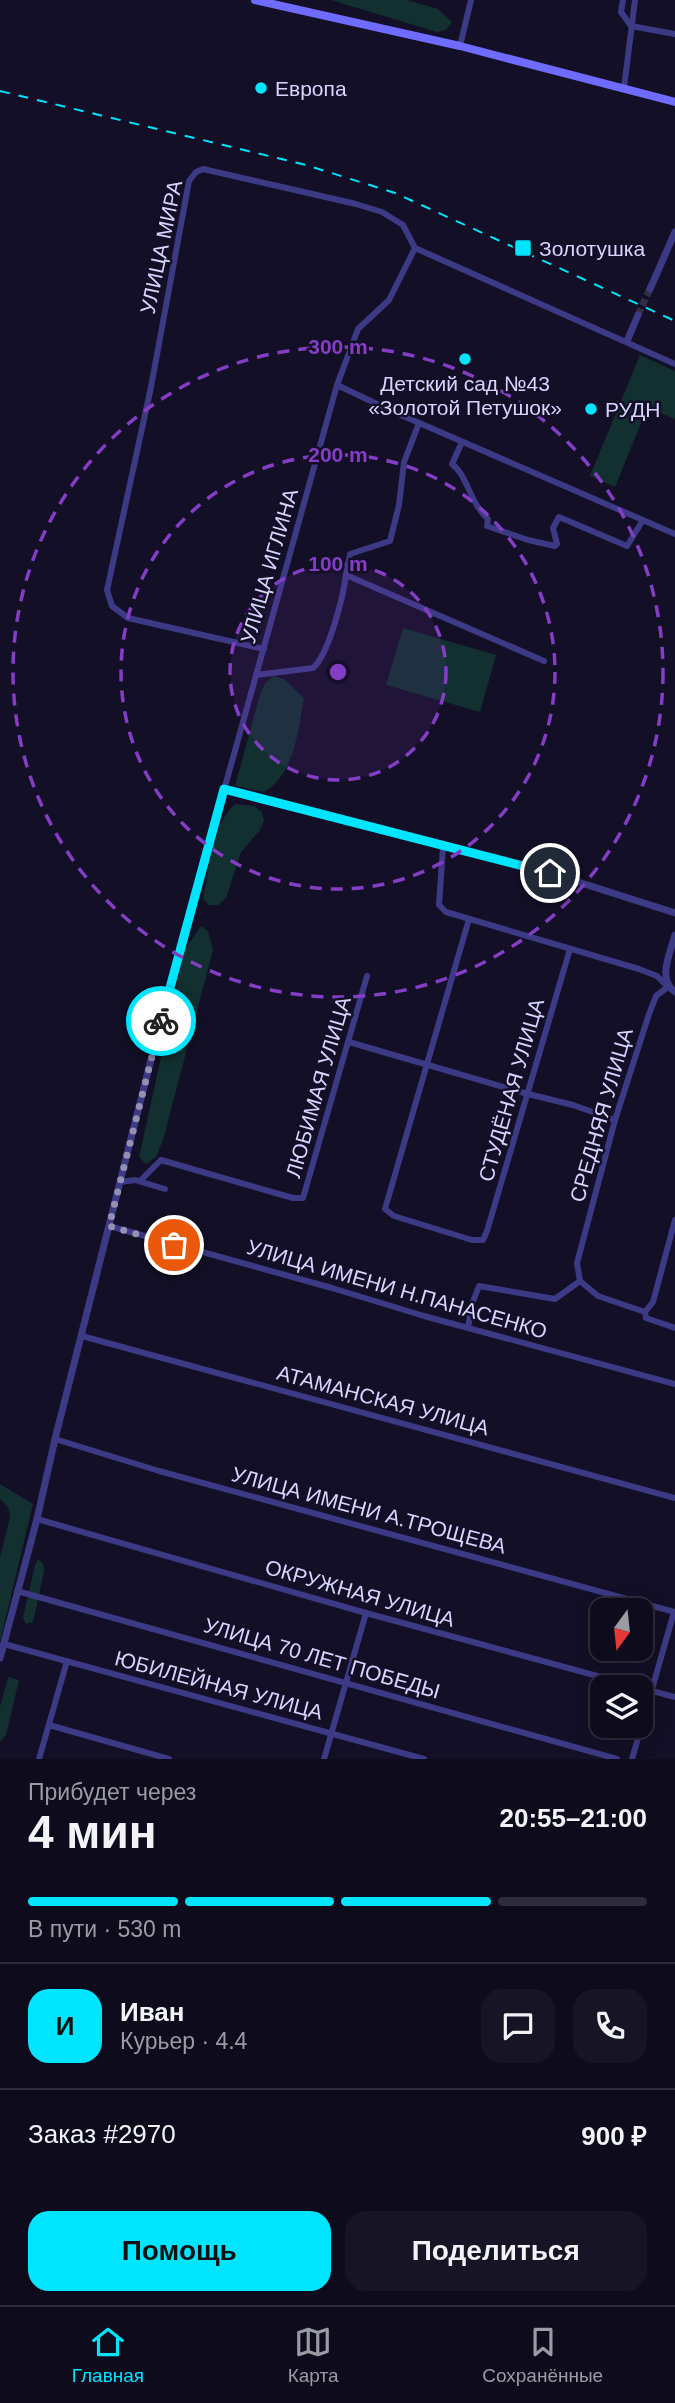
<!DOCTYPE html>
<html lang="ru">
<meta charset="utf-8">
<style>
:root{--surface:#0e0b1c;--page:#171425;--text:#f1f3f6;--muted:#9b9ba3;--line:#2e2b3b;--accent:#00e5ff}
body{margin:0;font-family:Helvetica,sans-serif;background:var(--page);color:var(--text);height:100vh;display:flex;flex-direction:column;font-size:26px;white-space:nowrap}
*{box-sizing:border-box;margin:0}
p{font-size:23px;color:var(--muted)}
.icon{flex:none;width:38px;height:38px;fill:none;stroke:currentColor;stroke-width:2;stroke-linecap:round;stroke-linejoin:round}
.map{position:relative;height:1759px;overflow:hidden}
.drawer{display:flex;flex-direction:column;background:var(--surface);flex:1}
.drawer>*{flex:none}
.needle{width:46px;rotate:195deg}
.tools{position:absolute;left:590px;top:1598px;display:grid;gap:14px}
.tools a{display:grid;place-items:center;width:63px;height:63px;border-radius:14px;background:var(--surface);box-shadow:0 4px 18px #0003,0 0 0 2px var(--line);font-size:35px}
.pin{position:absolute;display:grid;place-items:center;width:60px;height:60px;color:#fff;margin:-30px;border:4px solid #fff;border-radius:50%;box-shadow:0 2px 7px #0007}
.courier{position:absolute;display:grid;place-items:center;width:70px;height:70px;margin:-35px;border:5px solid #00e5ff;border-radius:50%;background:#fff;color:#222;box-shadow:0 2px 9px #0007}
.overview em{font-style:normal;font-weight:700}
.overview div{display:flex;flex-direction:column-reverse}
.overview{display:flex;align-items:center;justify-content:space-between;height:119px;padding:0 28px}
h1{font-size:46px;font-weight:700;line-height:52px}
.bar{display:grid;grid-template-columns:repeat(4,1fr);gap:10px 7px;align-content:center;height:84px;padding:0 28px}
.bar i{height:9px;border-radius:5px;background:var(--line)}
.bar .current{background:var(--accent)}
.bar p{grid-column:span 4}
.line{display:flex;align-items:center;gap:18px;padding:0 28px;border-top:2px solid var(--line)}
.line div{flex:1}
.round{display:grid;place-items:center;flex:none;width:74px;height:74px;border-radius:21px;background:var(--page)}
.button{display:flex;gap:14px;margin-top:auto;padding:14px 28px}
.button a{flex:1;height:80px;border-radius:21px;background:var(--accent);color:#111;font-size:28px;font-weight:700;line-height:80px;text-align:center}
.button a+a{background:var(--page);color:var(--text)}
.menu{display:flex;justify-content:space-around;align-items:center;height:98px;border-top:2px solid var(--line);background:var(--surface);font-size:19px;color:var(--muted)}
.menu a{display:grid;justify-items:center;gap:4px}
.menu .current{color:var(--accent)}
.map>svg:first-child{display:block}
.green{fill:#12302f}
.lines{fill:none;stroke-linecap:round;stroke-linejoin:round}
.tertiary-tunnel{stroke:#312d47;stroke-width:7;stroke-dasharray:7 3.5;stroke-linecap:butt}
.minor{stroke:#3d3a85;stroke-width:6}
.tertiary{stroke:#3d3a85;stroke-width:7}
.secondary{stroke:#6f6bff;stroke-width:8}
.rail{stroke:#00e5ff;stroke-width:2;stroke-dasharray:10 9;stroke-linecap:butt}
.done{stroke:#948fb3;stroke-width:7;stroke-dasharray:0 12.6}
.route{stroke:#00e5ff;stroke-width:9}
.ring{fill:none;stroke:#843dc5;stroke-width:3.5;stroke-dasharray:12 9}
.poi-dot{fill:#00e5ff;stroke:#130f26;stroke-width:2.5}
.labels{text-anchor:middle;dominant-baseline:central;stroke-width:5;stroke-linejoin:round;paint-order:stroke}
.poi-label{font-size:21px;fill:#d9d4ff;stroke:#130f26;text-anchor:start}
.street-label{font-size:21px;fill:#d9d4ff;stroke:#130f26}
.centre{fill:#843dc5;stroke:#130f26;stroke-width:3.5}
.ring-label{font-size:21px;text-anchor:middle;font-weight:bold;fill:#843dc5;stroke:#130f26;stroke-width:5;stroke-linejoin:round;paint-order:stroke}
</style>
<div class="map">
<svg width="675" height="1759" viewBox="0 0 675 1759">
<rect width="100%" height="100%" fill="#130f26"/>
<g class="green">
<path d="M331,0h76l31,9 14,13 -6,8 -9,2z"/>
<path d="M640,355l35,16v48l-28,-11 -32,79 -25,-11z"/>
<path d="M403,628l93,27 -16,57 -94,-27z"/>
<path d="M274,676l10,3 20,19c-6,32 -9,76 -40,94l-29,-6 26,-95 5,-9z"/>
<path d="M235,804l19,2 8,6 2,9 -4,9 -19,22 -15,46 -8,7h-9l-6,-6c6,-28 10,-77 32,-95z"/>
<path d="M201,926l7,5 5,19 -50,190 -7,17 -10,7 -7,-7 46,-208z"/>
<path d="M0,1484l33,20 -33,138v-85l10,-40 -2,-10 -8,-8z"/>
<path d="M38,1559l5,5 1,7 -11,51 -7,2 -3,-6 12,-53z"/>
<path d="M8,1677l11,3 -13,55 -6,7v-35z"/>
</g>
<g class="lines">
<path class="tertiary-tunnel" d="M638,315l12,-26"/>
<g class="minor">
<path d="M623,0l-2,12 10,14 44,8"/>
<path d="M460,46l11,-46"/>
<path d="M624,88l11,-88"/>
<path d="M337,385l57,27 281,122"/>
<path d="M462,442l-10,22c16,12 17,38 36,55l-1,7 41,14 27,6 2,-2 -4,-16 6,-11 68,29 16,-26"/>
<path d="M346,575l4,-21 40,-13 9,-36 5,-43 15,-39"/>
<path d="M264,649l-136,-31 -16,-12 -5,-16 44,-203 38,-206 7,-9 7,-3 153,35 26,8 21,13 12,23 260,116"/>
<path d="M256,675l57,-7c16,-14 30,-71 33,-93l198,86"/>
<path d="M224,790l113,-405 21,-56 31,-29 26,-52"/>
<path d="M443,847l-4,58 7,7 193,57 18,7 11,11 -12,9 -7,18 -34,106 -38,143 3,18 -25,18 -76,-13 -7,18 -4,24"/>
<path d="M469,919l-84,290 9,7 78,24h11l4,-9 83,-282"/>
<path d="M349,1042l179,52 45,11 42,15"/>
<path d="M140,1181l21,-21 132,38h10l64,-222"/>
<path d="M120,1182l15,-2 30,9"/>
<path d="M109,1226l223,62 92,28 251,68"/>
<path d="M580,1281l18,15 47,16"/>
<path d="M645,1312l8,-10 22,-82"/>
<path d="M645,1312l1,6 29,10"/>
<path d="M82,1336l593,162"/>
<path d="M55,1439l104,32 516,141"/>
<path d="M37,1519l329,94 309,84"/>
<path d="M17,1591l600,168"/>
<path d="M4,1644l420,115"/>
<path d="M49,1725l120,34"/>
<path d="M39,1759l28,-98"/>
<path d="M324,1759l42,-146"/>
<path d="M632,1759l42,-147"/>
</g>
<g class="tertiary">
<path d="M650,289l25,-57"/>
<path d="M627,341l11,-26"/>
<path d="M675,935c-5,19 -18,44 0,57"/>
<path d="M0,1658l37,-139 18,-80 112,-443 57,-206 326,83 125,40"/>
</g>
<path class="secondary" d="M255,0l205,46 215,56"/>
<path class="rail" d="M0,91l306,74 89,28 280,128"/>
</g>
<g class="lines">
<path class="done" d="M161,1021l-52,205 65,19"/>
<path class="route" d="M161,1021l63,-232 326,84"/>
</g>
<circle cx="338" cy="672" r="108" fill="#843dc5" fill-opacity=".12"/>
<g class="ring">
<circle cx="338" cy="672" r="108"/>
<circle cx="338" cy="672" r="217"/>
<circle cx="338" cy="672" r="325"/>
</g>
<g class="poi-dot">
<circle cx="261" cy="88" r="7"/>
<rect x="514" y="239" width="18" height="18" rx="3.5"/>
<circle cx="465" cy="359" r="7"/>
<circle cx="591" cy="409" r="7"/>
</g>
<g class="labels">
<g class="poi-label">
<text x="275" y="88">Европа</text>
<text x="539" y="248">Золотушка</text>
<text x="465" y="383" text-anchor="middle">Детский сад №43<tspan x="465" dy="24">«Золотой Петушок»</tspan></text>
<text x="605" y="409">РУДН</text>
</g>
<g class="street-label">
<text transform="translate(161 247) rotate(-78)">УЛИЦА МИРА</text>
<text transform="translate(269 566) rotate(-74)">УЛИЦА ИГЛИНА</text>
<text transform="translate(318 1087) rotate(-74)">ЛЮБИМАЯ УЛИЦА</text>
<text transform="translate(511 1090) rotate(-74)">СТУДЁНАЯ УЛИЦА</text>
<text transform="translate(601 1115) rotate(-74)">СРЕДНЯЯ УЛИЦА</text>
<text transform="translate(397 1289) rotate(16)">УЛИЦА ИМЕНИ Н.ПАНАСЕНКО</text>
<text transform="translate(383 1400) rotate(15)">АТАМАНСКАЯ УЛИЦА</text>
<text transform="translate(369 1510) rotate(15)">УЛИЦА ИМЕНИ А.ТРОЩЕВА</text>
<text transform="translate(360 1593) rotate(16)">ОКРУЖНАЯ УЛИЦА</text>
<text transform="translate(322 1658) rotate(16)">УЛИЦА 70 ЛЕТ ПОБЕДЫ</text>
<text transform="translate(219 1685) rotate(15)">ЮБИЛЕЙНАЯ УЛИЦА</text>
</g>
</g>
<circle cx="338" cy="672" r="10" class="centre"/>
<g class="ring-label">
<text x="338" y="354">300 m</text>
<text x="338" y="462">200 m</text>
<text x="338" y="571">100 m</text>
</g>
</svg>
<div class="tools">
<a><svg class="needle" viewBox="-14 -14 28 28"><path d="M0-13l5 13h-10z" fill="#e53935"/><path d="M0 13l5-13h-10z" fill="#9b9ba3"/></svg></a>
<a><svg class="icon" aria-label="layers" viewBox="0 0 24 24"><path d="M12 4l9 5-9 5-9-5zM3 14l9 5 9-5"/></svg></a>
</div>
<div class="pin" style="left:174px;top:1245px;background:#ea580c"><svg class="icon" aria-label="bag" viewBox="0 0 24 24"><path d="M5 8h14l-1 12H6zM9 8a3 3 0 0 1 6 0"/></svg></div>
<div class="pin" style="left:550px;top:873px;background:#1f2937"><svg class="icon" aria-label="home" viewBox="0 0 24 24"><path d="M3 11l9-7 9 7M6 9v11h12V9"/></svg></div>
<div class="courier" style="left:161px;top:1021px"><svg class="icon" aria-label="bike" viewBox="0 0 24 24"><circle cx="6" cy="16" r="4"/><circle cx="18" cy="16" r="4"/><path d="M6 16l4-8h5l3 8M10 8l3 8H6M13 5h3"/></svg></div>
</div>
<section class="drawer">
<div class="overview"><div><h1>4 мин</h1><p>Прибудет через</p></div><em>20:55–21:00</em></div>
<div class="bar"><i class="current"></i><i class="current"></i><i class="current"></i><i></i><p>В пути · 530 m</p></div>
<div class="line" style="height:126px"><b class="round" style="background:var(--accent);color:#111">И</b><div><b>Иван</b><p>Курьер · 4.4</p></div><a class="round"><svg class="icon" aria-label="chat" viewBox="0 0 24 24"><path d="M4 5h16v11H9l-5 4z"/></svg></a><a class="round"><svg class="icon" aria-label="phone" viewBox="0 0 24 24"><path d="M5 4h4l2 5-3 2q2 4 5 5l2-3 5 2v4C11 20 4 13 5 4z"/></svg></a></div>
<div class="line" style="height:91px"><div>Заказ #2970</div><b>900 ₽</b></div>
<div class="button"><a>Помощь</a><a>Поделиться</a></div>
</section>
<nav class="menu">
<a class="current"><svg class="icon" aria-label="home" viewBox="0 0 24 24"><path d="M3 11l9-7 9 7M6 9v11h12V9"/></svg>Главная</a>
<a><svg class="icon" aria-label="map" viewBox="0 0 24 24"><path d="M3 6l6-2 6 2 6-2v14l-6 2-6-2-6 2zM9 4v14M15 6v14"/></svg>Карта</a>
<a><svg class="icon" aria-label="saved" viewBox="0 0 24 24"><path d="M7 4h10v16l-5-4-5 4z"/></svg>Сохранённые</a>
</nav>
